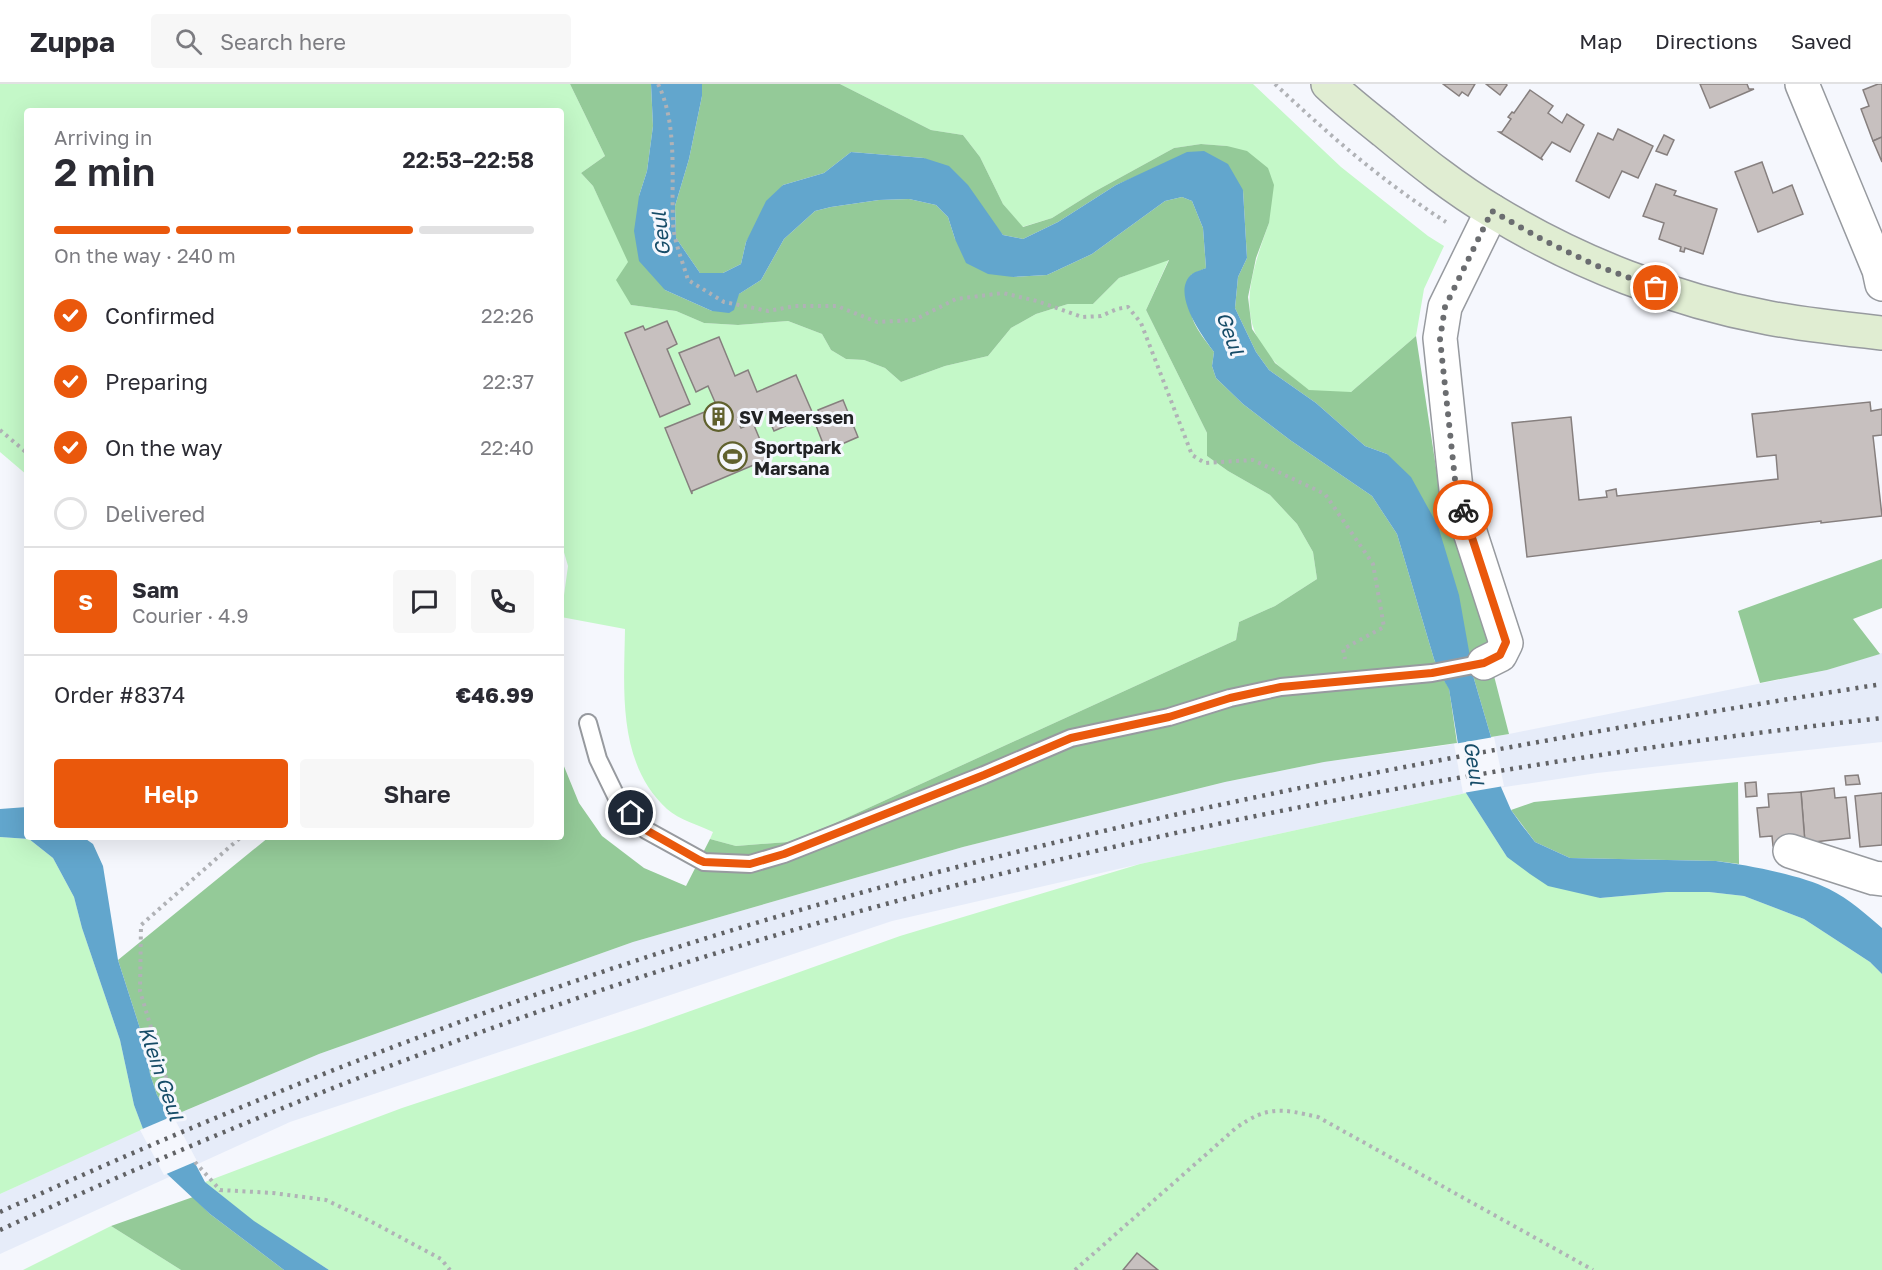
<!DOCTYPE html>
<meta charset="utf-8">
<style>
:root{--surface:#fff;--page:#f7f7f7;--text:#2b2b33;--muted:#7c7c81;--line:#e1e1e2;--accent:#ea580c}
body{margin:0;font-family:"Golos Text",sans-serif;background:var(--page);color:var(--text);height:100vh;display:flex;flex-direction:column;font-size:22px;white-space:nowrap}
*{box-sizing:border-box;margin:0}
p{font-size:20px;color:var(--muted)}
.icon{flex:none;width:33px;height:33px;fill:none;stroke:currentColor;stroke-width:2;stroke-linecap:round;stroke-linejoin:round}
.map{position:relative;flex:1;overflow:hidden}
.drawer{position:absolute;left:24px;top:24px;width:540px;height:732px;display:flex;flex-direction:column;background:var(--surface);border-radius:6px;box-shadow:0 6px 24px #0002}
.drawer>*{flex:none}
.pin{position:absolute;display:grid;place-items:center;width:51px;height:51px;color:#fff;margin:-26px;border:3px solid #fff;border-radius:50%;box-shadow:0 2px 6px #0007}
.courier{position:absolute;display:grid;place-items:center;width:60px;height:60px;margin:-30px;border:4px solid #ea580c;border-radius:50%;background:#fff;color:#222;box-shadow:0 2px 8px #0007}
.overview em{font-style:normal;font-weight:600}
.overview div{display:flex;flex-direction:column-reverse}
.overview{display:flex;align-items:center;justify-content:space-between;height:102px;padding:0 30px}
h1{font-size:39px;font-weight:600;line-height:45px}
.bar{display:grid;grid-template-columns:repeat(4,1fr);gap:9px 6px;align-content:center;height:72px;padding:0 30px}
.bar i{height:8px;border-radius:4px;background:var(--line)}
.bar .current{background:var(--accent)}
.bar p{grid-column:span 4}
.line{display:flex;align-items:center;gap:15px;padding:0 30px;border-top:2px solid var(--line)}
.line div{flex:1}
.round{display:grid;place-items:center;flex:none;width:63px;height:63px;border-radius:6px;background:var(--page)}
ol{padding:0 30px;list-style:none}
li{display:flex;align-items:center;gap:18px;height:66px}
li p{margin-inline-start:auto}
li .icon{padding:6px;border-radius:50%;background:var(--accent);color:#fff;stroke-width:4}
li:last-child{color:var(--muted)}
li i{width:33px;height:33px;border:3px solid var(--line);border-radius:50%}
.action{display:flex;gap:12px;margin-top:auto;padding:12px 30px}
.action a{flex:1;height:69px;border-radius:6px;background:var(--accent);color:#fff;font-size:24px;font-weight:600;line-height:69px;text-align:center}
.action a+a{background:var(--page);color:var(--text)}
header{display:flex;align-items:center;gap:36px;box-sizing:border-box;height:84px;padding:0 30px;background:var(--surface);border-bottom:2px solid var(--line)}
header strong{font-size:28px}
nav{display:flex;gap:33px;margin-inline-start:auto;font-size:21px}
.search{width:420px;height:54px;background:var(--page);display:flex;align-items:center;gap:15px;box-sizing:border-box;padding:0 21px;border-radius:6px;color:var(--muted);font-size:22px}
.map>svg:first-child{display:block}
.built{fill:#e6ecf9}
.green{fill:#c4f8c8}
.forest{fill:#94ca98}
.water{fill:#62a6cd}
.pier{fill:#f5f7fd}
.building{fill:#c7c0bf;stroke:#867f7e;stroke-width:1.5}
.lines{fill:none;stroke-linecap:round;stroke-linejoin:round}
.lane-casing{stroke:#979a9f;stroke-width:20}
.street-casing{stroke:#979a9f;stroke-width:36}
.secondary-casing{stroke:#979a9f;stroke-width:36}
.path{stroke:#b0b2b6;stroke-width:4;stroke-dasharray:3 4.5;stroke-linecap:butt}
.lane{stroke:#fff;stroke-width:16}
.street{stroke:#fff;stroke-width:33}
.secondary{stroke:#e0edd2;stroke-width:33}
.rail{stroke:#616265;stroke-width:4.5;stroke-dasharray:3 6;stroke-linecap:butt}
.done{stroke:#6b6d70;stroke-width:6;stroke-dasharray:0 10.8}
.route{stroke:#ea580c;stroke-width:8}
.labels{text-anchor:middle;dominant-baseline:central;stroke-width:6;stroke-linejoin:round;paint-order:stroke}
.poi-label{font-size:18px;font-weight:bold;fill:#212224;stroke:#f5f7fd;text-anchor:start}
.water-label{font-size:20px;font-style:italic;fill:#164c68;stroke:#f5f7fd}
</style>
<header>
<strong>Zuppa</strong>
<div class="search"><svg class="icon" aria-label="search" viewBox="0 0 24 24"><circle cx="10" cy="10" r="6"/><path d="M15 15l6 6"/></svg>Search here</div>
<nav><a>Map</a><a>Directions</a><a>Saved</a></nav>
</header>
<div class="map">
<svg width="1882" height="1186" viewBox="0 0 1882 1186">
<rect width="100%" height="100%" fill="#f5f7fd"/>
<path class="built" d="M1882,569v89l-285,31 -131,20 -326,71 -248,57 -602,201 -290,132v-60l130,-60 189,-80 314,-112 330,-95 262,-65 99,-20 117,-16 68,-12 318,-64z"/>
<g class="green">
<path d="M0,0h570l35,72 -24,17 12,13 36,76 2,43 45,6 28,12 34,2 50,-4 34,13 9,16 15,9 18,1 21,8 16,14 44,-16 43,-10 23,-28 25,-14 32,-10h25l26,-26 50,-19 -23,51 61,123v23l21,15 42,24 27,29 16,28 4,27 -42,27 -36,16 -3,18 -405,185 -43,17 -52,4 -26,-7 3,-7c-14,-7 -34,-12 -46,-23 -50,-46 -43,-119 -42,-180l-64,-12 7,-51 -7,-24v-431h-534v364l-27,-23z"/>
<path d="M840,0h413l88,83 87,69 16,10 -20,43 -8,47 -65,56c-11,0 -33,2 -42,-2 -7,-3 -15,-12 -22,-17 -55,-44 -39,-92 -18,-150l-42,-77 -26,-2 -27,4 -82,45 -40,25 -30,9 -19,-23 -23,-47 -17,-22 -32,-5z"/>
<path d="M1466,709l41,64 93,41 67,-6h42l35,4 60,23 66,43 12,12v296h-1553l-76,-49 -48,-39 197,-74 241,-80 257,-92 240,-72z"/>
<path d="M0,753l29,2 24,19 21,39 8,31 38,112 14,65 9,24 -143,65z"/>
<path d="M111,1142l70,44h-158z"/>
</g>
<g class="forest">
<path d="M570,0h81l2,42 -6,45 -8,25 26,94 47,21 49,-31 23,-41 31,-28 16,-4 48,-7 30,-1 27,6 12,12 7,22 58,38 34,-2 45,-21 73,-53 17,-4 10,4 11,27 3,40 -15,7c-2,42 -3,43 23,77l-2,14 4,12 27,26 47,36 82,56 25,38 37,125 6,15 9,14 8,55 -133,19 -99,20 -262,65 -330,95 -314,112 -149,63 -13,-22 -7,-21 -5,-30 -27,-84 151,-123h292v-78l18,44 23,33 42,32 42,18 24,-47 26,7 52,-4 43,-17 405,-185 3,-18 36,-16 42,-27 -4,-27 -16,-28 -27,-29 -42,-24 -21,-15v-23l-61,-123 23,-50 -50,18 -26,26h-25l-32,10 -25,14 -23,28 -43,10 -44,16 -16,-14 -21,-8 -18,-1 -15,-9 -9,-16 -34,-13 -50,4 -34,-2 -28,-12 -45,-6 -15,-25 12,-18 -35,-76 -12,-13 24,-17z"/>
<path d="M702,0h138l91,46 32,5 17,22 23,47 20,23 29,-9 40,-25 82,-45 27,-4 26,2 20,5 21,17 6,17 -5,38 -13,35 -8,39 4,32 23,34 34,27 42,2 65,-56 24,158 64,146 -11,32 16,62 -18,3 -17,-58 -5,-24 -82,-201 -22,-8 -49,-43 -47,-33 -13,-18 -21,-44 3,-31 9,-19 -4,-68 -92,-20 -35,15 -58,37 -35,17 -20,-4 -12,-14 -67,-63 -73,-6 -27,21 -41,12 -37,57 -5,22 -18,9h-23l-24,-35 -1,-32 14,-47 13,-63z"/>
<path d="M1882,475v49l-29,11 27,35 -53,16 -67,13 -22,-72z"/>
<path d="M1738,698l1,82 -23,-3 -146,-3 -35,-16 -24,-32 23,-8z"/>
<path d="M193,1113l17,17 74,56h-103l-70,-44z"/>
</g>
<g class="water">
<path d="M651,0h51v12l-13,63 -14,47 1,32 24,35h23l18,-9 5,-22 20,-41 17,-16 41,-12 27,-21 73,6 25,8 19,19 35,50 20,4 35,-17 58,-37 71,-33 17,-1 24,13 15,26 4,68 -9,19 -3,31 21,44 13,18 47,33 49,43 22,8 24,23 27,49 21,69 15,84 17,58 10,50 10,23 10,14 14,18 35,16 146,3c31,4 86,14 113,28 20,10 37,25 53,39v46l-12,-12 -66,-43 -60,-23 -35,-4h-42l-67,6 -52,-12 -18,-12 -23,-17 -41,-64 -17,-104 -9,-15 -6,-15 -37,-125 -25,-38 -82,-56 -47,-36 -27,-26 -4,-12 2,-14c-12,-16 -44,-60 -22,-78 4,-3 10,-4 14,-6l-3,-40 -11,-27 -10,-4 -17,4 -73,53 -45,21 -34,2 -25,-3 -22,-11 -11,-24 -7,-22 -12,-12 -27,-6 -30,1 -48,7 -16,4 -31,28 -23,41 -22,14 -5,16 -5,3 -17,-2 -47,-21 -26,-29 -5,-30 5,-35 8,-25 6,-45z"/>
<path d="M27,723v30h56l10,7 10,22 15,94 27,84 5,30 7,21 15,25 33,62 49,39 75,49h-45l-74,-56 -43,-40 -24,-45 -9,-24 -14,-65 -38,-112 -8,-31 -21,-39 -24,-19 -29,-2v-28z"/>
</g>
<g class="pier">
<path d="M1494,653l10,49 -41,7 -9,-49z"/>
<path d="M173,1032l24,45 -33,14 -24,-45z"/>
</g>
<g class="building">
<path d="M1443,0h32l-7,12 -6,-4 -3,4z"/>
<path d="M1486,0h20l1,1 -7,10z"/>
<path d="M1700,0h47l2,5h5l-44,19z"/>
<path d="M1878,0h4v53l-9,4 -12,-32 8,-3 -6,-16z"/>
<path d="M1530,6l23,16 -5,7 14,10 5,-9 17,11 -14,27 -18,-10 -11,16 2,2 -44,-28h3l9,-13 -3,-2 4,-5 2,1z"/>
<path d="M1618,45l35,17 -15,32 -16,-7 -13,27 -33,-17 22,-48 15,7z"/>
<path d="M1664,51l10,5 -7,15 -11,-4z"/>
<path d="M1882,53v25l-9,-21z"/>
<path d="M1762,78l11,31 19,-8 11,29 -45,18 -23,-60z"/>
<path d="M1656,100l20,7 -2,4 43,14 -14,45 -18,-6 -1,4 -4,-1 1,-4 -22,-8 5,-16 -21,-7z"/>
<path d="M667,237l10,23 -10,5 23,55 -30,13 -35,-84 18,-7 2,4z"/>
<path d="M719,253l16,39 13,-6 9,22 39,-17 17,39 -39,17 -9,-21 -28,10 4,8 12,-5 15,36 -76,32v3l-27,-66 42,-17 1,2 10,-4 -10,-23 -12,6 -17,-39z"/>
<path d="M843,316l15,37 -32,14 -11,-28 7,-3 -4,-10z"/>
<path d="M1870,318l1,9 11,-2v26l-9,1 9,80 -61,7v-2l-294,36 -15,-134 59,-6 8,83 28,-3 -1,-6 10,-2 1,7 161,-17 -2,-24 -19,2 -5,-43z"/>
<path d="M1858,691l2,9 -14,1 -1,-9z"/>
<path d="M1756,698l1,14 -11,1 -1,-14z"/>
<path d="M1834,704l1,10 11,-1 4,41 -45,5 -4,-51z"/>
<path d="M1801,708l4,51 -32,3 -1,-10 -12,1 -3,-29 12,-1 -1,-13z"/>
<path d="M1882,709v52l-22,2 -5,-51z"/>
<path d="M1137,1169l21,17h-35z"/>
</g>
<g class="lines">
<defs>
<path id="lane" d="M588,639l10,36 18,37 30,34 58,32 46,2 34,-10 200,-79 87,-37 98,-21 61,-19 51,-11 151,-14 52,-10"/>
<g id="street">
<path d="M1802,0l77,186 3,14"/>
<path d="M1484,579l16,-8 6,-12 -50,-154 -16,-151 5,-31 47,-96"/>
<path d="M1790,767l84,27 8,1"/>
</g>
<path id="secondary" d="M1328,0c18,17 37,32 56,47 35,29 71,58 110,81 84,51 179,88 275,106 37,7 75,11 113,15"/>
</defs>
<use href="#lane" class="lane-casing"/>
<use href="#street" class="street-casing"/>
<use href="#secondary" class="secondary-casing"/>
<g class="path">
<path d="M658,0c20,41 13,93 15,137 0,19 10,41 15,59l36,22 44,9 27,-5h42l40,16 37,-2 42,-21 47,-6 34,8 45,16 19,-1 16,-7 11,-2 13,16 51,132 13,8 48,-3 72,34 48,70 11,63 -41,22 2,10"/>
<path d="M1275,0c54,51 108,98 171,138"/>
<path d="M0,346l27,23"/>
<path d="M177,1030l-37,-123 1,-66 100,-88"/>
<path d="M195,1078l25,28 53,3 53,7 44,21 71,38 9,11"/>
<path d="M1075,1186l161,-142c32,-23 46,-19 82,-11l275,153"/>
</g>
<use href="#lane" class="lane"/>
<use href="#street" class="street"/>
<use href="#secondary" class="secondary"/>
<g class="rail">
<path d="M0,1128c266,-121 539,-228 821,-308 347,-99 704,-163 1061,-220"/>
<path d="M0,1146c212,-97 428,-184 650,-256 401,-129 814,-209 1232,-256"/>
</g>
</g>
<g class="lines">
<path class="done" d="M1463,426l-7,-21 -16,-150 5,-32 47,-96 53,30 50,24 61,23"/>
<path class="route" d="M631,729l15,17 53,30 5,2 46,2 34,-10 200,-79 87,-37 98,-21 61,-19 51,-11 151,-14 52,-10 16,-8 6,-13 -43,-132"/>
</g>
<defs>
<symbol id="building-ring" viewBox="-11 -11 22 22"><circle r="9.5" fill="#f5f7fd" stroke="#60612e" stroke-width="1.5"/><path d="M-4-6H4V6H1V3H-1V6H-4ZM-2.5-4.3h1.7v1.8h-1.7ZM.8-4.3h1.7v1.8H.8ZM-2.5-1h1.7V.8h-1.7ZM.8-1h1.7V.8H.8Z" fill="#60612e"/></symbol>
<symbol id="stadium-ring" viewBox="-11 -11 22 22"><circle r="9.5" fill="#f5f7fd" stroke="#60612e" stroke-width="1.5"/><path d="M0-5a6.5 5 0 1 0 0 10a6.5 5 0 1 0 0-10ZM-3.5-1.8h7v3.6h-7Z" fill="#60612e"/></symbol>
</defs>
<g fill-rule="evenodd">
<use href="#building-ring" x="702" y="316" width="33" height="33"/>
<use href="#stadium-ring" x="716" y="356" width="33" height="33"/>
</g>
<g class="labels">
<g class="poi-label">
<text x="739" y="333">SV Meerssen</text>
<text x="754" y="363">Sportpark<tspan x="754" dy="21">Marsana</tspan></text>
</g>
<g class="water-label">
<text transform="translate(660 150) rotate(-96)">Geul</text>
<text transform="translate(1231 249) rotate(70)">Geul</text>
<text transform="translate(1475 679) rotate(81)">Geul</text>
<text transform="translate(162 989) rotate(71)">Klein Geul</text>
</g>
</g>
</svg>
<div class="pin" style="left:1656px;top:204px;background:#ea580c"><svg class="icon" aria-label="bag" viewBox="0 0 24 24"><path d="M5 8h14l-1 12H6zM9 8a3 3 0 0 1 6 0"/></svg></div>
<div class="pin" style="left:631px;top:729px;background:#1f2937"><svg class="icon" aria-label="home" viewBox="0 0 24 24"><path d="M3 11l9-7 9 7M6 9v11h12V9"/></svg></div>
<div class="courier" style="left:1463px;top:426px"><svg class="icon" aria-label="bike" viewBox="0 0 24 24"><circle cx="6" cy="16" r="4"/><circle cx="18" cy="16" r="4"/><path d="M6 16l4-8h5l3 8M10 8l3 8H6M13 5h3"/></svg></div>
<section class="drawer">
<div class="overview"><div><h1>2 min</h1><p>Arriving in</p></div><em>22:53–22:58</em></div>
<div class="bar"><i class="current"></i><i class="current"></i><i class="current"></i><i></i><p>On the way · 240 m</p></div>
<ol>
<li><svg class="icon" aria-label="check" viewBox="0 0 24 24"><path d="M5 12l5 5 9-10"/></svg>Confirmed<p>22:26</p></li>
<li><svg class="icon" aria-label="check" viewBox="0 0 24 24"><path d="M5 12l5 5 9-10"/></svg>Preparing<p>22:37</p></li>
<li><svg class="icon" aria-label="check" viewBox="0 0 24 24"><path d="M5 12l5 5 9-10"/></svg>On the way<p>22:40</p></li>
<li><i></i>Delivered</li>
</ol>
<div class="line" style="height:108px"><b class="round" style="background:var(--accent);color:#fff">S</b><div><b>Sam</b><p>Courier · 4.9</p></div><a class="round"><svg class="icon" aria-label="chat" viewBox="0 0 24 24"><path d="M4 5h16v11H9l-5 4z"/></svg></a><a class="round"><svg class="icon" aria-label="phone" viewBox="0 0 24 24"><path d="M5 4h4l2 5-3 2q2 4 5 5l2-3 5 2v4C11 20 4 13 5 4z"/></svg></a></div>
<div class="line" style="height:78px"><div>Order #8374</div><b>€46.99</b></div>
<div class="action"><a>Help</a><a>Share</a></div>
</section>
</div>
